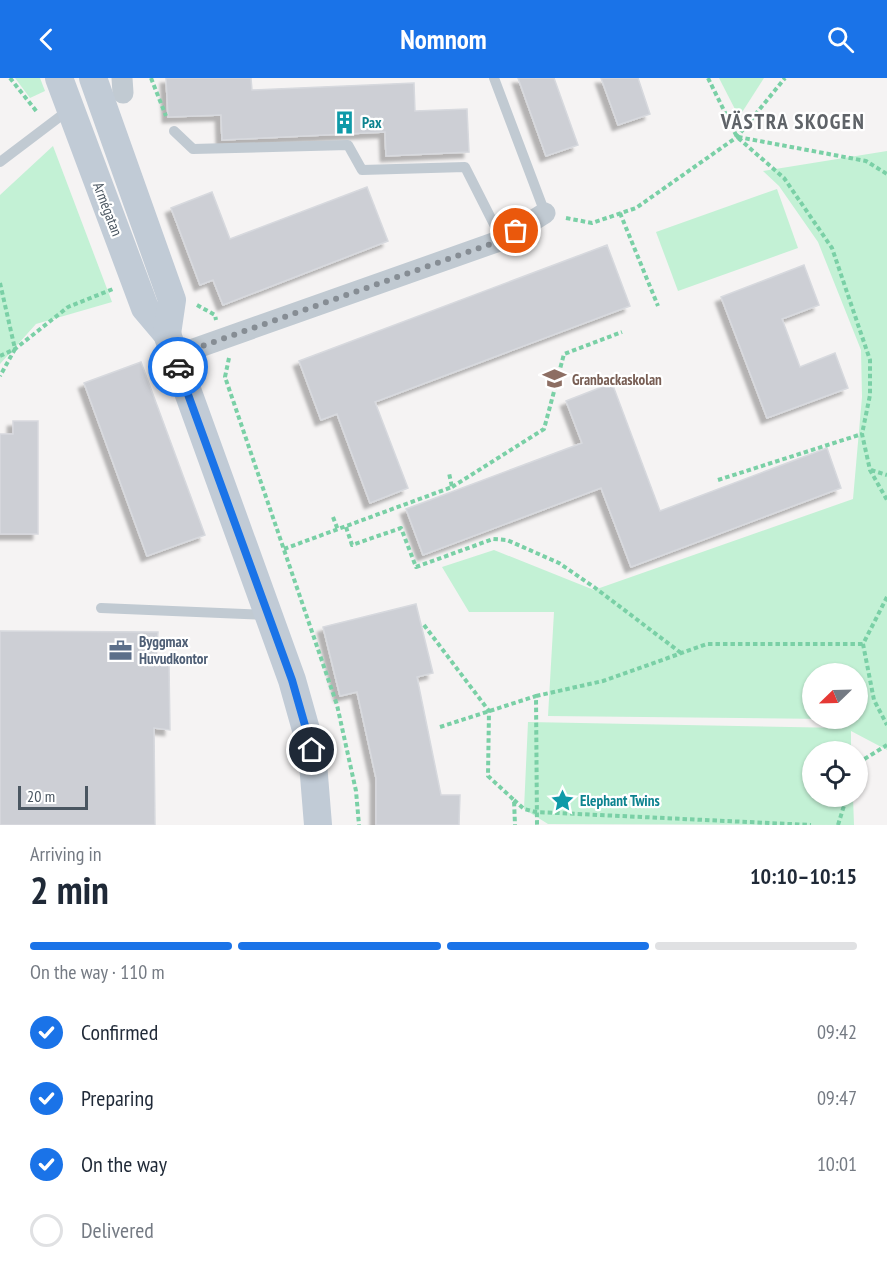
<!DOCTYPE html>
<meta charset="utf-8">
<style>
:root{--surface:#fff;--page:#f6f6f7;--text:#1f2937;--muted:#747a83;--line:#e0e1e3;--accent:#1a73e8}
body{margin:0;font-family:"PT Sans Narrow",sans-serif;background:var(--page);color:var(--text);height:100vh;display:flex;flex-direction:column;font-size:22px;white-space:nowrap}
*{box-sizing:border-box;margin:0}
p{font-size:20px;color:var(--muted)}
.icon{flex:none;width:33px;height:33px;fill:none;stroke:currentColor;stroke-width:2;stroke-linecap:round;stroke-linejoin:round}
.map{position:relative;height:747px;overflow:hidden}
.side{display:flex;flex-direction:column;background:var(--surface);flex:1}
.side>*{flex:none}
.needle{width:39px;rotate:247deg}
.controls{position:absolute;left:802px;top:585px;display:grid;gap:12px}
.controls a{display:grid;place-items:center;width:66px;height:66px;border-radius:50%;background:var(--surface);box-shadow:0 2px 4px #0004;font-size:30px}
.scale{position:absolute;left:18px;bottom:15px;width:70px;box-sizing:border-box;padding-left:6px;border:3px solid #4a5661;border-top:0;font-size:16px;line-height:21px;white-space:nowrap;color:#4a5661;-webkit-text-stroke:4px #fff;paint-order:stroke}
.pin{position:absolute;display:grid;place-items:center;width:51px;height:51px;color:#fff;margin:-26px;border:3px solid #fff;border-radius:50%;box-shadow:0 2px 6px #0007}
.courier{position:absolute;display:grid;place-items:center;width:60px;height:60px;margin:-30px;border:4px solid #1a73e8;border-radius:50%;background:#fff;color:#222;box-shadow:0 2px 8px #0007}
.summary em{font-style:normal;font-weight:800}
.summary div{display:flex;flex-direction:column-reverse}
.summary{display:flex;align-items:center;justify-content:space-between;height:102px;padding:0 30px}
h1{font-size:39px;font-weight:800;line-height:45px}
.bar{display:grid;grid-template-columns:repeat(4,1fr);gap:9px 6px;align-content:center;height:72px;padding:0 30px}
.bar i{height:8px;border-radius:4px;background:var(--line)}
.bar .on{background:var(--accent)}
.bar p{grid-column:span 4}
ol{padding:0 30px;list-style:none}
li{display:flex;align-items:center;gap:18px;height:66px}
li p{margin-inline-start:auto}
li .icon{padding:6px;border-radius:50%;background:var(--accent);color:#fff;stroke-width:4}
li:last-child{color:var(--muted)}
li i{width:33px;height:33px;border:3px solid var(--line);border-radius:50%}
header{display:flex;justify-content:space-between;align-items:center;height:78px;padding:0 30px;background:var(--accent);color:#fff;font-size:27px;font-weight:800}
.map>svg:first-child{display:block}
.green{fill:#c3f1d5;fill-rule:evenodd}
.building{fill:#cdcfd5;stroke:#d7d9de;stroke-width:1.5;filter:url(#shadow)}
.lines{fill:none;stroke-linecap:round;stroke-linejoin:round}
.path{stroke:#7ad0a6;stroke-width:4;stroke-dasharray:4.5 3;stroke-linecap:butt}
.lane{stroke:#c1cad2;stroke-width:10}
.street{stroke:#c1cad2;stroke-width:21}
.secondary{stroke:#c1cbd6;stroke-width:28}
.done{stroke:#868d94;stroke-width:6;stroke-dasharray:0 10.8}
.route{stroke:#1a73e8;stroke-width:8}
.labels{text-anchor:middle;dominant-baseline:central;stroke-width:4.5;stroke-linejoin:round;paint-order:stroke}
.culture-label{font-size:15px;font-weight:bold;fill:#0d838f;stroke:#fff;text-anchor:start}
.street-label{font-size:15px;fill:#4a5661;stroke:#fff}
.education-label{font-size:15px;font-weight:bold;fill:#785e54;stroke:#fff;text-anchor:start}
.service-label{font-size:15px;font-weight:bold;fill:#4e5e75;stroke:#fff;text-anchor:start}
.district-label{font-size:21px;font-weight:bold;letter-spacing:1.5px;fill:#5f6368;stroke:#fff}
</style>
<header><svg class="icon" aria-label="back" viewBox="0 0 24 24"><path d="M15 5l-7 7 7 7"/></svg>Nomnom<svg class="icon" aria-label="search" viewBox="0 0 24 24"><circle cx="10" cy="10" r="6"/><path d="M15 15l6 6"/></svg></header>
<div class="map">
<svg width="887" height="747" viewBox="0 0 887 747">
<defs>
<filter id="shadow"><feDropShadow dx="-5.5" dy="5.5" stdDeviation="1.5" flood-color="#0004"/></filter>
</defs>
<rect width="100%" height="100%" fill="#f5f3f3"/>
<g class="green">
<path d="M15,0h25l5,13 -15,7z"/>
<path d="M719,0h45l-25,39z"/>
<path d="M53,68l59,156 -76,22 -36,40v-169z"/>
<path d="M887,73v599l-36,-19v20l-38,1v44l40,1 1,28 -306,-1 -24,-15 4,-87 317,6 -16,-9 -281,-3 6,-104h-85l-27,-45 52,-17 100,40 259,-91 9,-102 -1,-47 -43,-108 -39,-56 -16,-15zM813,596h45v44h-45z"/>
<path d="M777,111l21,59 -120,43 -22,-59z"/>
</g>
<g class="building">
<path d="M166,0h85l1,12 162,-7 1,28 52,-2 2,43 -83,4 -1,-24 -163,8 -1,-25 -53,2z"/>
<path d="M518,0h36l24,67 -32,11z"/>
<path d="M601,0h37l12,36 -32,11z"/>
<path d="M367,109l21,54 -165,64 -10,-25 -13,5 -29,-77 41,-16 18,47z"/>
<path d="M607,167l23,61 -255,96 33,86 -38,15 -33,-89 -16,6 -22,-59z"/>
<path d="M804,187l15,40 -37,14 18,48 35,-14 13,35 -81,30 -46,-121z"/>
<path d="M141,284l64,173 -58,21 -63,-173z"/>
<path d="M612,305l48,128 167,-63 14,40 -210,79 -30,-79 -178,67 -17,-46 176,-66 -16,-42z"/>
<path d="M13,343h25v113h-38v-100h13z"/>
<path d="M416,526l17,69 -16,4 24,118h19l-1,30h-83v-47l-19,-86 -17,4 -17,-69z"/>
<path d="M0,553l158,1 -2,29 13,4 1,65 -16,-2 1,97h-155z"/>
</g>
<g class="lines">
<g class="path">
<path d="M10,0l27,34"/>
<path d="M151,0l15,38"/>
<path d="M708,0l29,59 47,41 48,70 38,112v35l-8,39 8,36 17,30"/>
<path d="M738,59l128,24 21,13"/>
<path d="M620,135l38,93"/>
<path d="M566,140l26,5 44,-15 101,-71 48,-59"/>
<path d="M0,205l15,66 -15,27"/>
<path d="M197,227l18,10 1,5"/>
<path d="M0,278l15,-7 53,-42 45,-18"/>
<path d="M229,280l-4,19 112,328 19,86 3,34"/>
<path d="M871,392l16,5"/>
<path d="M718,402l144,-46"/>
<path d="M452,409l92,-58 20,-75 58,-22"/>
<path d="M333,439l5,13"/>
<path d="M346,449l6,18 49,-17 15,39 77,-28 14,1 52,23 35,24 87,66"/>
<path d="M284,471l168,-62 -3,-14"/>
<path d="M887,519l-24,47 11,56 13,25"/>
<path d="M424,547l65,86 -1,65 26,24 1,25"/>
<path d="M536,618l67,-15 104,-37h156"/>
<path d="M440,649l96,-31 1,129"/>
<path d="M858,685l29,-18"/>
<path d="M514,722l10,9 12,3 275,13"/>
<path d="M838,747l9,-29"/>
</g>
<g class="lane">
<path d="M494,0l51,135"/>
<path d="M174,53l19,18 155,-4 14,25 103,-3 37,73"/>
<path d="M0,84l70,-53"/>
<path d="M101,530l164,7"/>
</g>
<g class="street">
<path d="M122,0l1,15"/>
<path d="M174,278l328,-116 43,-27"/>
</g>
<g class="secondary">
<path d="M59,0l86,230 22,26 125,346 20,71 6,74"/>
<path d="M93,0l79,222 -5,34"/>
</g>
</g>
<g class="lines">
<path class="done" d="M178,289l-4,-11 328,-116 14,-9"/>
<path class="route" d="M178,289l114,313 20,70"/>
</g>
<defs>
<symbol id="building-bare" viewBox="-9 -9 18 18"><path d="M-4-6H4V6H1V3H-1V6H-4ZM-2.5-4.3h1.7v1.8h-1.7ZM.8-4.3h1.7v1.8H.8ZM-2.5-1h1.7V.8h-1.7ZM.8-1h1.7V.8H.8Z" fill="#0f9aa8" stroke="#fff" stroke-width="2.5" paint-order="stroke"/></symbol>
<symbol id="school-bare" viewBox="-9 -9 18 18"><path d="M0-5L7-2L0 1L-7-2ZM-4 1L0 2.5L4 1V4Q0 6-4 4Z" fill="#8d6e63" stroke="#fff" stroke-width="2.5" paint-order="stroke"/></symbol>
<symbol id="office-bare" viewBox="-9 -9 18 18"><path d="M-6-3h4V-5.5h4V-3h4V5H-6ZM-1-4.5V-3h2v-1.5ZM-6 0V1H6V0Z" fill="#5c6f8a" stroke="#fff" stroke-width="2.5" paint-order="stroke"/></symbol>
<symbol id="sight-bare" viewBox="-9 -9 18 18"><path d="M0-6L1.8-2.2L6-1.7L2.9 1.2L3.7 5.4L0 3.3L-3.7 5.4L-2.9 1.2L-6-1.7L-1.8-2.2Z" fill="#0f9aa8" stroke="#fff" stroke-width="2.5" paint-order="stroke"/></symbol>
</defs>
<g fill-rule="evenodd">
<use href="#building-bare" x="328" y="28" width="33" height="33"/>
<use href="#school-bare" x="538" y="284" width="33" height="33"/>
<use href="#office-bare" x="104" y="556" width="33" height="33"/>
<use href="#sight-bare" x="546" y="706" width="33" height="33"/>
</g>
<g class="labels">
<g class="culture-label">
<text x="362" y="44">Pax</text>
<text x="580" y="722">Elephant Twins</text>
</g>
<g class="street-label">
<text transform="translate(108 131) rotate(69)">Armégatan</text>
</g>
<g class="education-label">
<text x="572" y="301">Granbackaskolan</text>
</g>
<g class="service-label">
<text x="139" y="563">Byggmax<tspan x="139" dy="17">Huvudkontor</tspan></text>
</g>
<g class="district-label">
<text x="793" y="43">VÄSTRA SKOGEN</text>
</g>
</g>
</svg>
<div class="controls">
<a><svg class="needle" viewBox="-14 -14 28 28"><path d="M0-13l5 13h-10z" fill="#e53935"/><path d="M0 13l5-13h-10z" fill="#747a83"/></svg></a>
<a><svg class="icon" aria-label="locate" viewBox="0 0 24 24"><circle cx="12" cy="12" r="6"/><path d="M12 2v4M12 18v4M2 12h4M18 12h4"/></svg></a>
</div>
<div class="scale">20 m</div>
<div class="pin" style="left:516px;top:153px;background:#ea580c"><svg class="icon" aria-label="bag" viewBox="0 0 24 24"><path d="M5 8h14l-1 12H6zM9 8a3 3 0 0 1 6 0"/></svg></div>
<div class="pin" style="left:312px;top:672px;background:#1f2937"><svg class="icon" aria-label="home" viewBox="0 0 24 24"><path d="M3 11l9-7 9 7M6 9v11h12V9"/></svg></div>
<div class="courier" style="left:178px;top:289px"><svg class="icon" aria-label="car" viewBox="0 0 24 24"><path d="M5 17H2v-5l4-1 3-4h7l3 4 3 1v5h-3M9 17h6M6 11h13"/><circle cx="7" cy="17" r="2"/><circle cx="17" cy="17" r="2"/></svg></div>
</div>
<section class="side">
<div class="summary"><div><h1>2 min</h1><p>Arriving in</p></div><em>10:10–10:15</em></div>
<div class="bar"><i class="on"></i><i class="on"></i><i class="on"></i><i></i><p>On the way · 110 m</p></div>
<ol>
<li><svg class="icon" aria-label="check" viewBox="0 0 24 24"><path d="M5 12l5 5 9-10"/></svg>Confirmed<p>09:42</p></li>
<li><svg class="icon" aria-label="check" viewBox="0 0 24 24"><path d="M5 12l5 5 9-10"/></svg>Preparing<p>09:47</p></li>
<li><svg class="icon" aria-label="check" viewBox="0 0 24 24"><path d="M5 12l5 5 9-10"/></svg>On the way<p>10:01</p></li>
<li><i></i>Delivered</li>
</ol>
</section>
